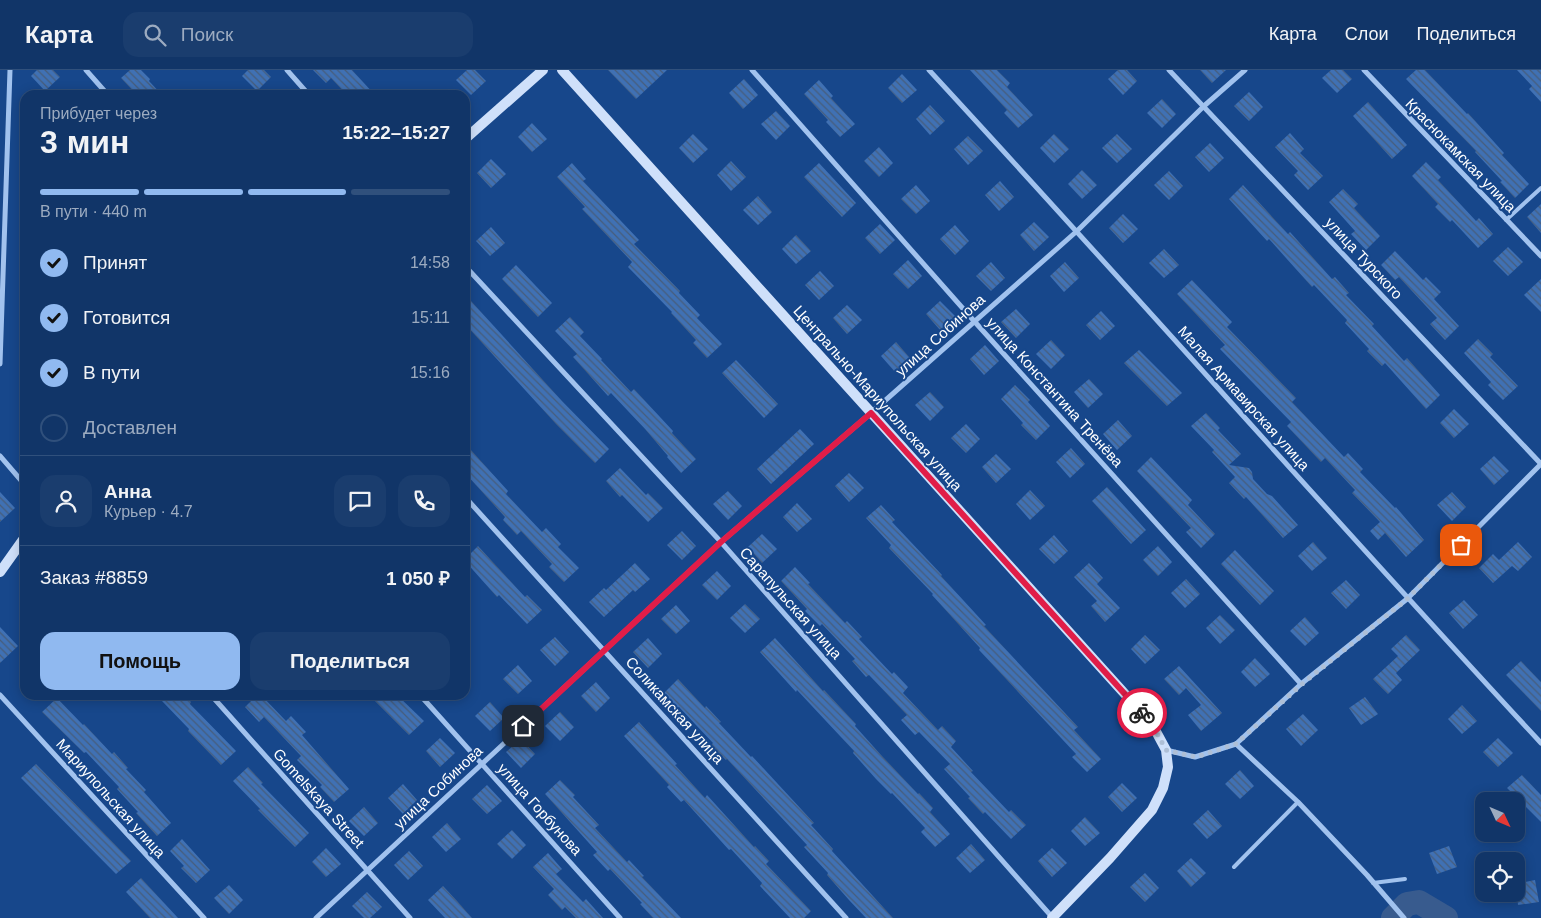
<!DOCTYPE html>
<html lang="ru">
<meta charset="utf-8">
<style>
:root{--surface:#113568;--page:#1a3d6e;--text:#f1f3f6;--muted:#9cabc0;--line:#30507c;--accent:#90b9f0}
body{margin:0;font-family:Arial,sans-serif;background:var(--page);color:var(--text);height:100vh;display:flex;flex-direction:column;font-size:19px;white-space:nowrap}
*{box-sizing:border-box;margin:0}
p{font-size:16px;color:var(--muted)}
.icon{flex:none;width:28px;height:28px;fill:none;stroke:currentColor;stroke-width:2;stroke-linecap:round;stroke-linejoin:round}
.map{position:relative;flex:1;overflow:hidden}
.side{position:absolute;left:20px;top:20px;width:450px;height:610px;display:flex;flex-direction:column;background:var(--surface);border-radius:15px;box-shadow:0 2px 12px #0003,0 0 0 1px var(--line)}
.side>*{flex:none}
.needle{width:32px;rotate:134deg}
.buttons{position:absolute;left:1475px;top:722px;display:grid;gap:10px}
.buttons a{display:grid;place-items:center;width:50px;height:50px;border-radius:10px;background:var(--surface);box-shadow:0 2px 12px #0003,0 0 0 1px var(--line);font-size:25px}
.pin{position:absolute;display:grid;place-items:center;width:42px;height:42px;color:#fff;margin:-21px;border-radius:10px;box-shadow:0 2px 8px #0006}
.courier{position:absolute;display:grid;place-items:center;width:50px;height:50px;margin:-25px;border:4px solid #e11d48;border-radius:50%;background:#fff;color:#222;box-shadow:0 1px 6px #0007}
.overview em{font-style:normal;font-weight:800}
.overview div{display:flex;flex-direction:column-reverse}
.overview{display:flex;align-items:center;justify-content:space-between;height:85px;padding:0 20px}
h1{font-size:32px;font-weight:800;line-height:38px}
.bar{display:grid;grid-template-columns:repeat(4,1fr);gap:8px 5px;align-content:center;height:60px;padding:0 20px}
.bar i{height:6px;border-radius:4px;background:var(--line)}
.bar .on{background:var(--accent)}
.bar p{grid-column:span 4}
.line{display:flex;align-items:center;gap:12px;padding:0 20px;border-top:1px solid var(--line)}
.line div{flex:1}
.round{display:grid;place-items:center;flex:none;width:52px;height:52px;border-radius:15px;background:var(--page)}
ol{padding:0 20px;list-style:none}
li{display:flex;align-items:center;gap:15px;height:55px}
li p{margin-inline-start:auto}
li .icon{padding:5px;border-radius:50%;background:var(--accent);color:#111;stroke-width:4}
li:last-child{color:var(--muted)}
li i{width:28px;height:28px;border:2px solid var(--line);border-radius:50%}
.action{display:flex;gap:10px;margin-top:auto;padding:10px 20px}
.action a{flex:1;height:58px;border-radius:15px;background:var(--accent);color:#111;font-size:20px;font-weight:800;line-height:58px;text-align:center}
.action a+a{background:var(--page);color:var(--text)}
header{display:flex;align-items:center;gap:30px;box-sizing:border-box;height:70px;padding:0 25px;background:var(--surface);border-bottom:1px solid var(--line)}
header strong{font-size:24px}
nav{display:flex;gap:28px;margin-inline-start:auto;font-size:18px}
.search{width:350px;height:45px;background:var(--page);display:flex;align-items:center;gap:12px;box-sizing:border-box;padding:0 18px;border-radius:15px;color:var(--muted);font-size:19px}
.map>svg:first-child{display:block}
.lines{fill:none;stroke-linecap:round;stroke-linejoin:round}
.river{stroke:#385b8e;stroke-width:24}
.building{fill:url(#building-back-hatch)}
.lane{stroke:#a1c2ee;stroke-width:4}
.street{stroke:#a1c2ee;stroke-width:5}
.secondary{stroke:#cfe0fa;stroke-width:10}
.done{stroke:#aebfd6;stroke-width:5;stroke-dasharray:0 9}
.route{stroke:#e11d48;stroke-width:6}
.labels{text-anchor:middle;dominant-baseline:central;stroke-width:4;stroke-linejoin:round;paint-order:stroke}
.street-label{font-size:15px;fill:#fff;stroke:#17478b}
</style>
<header>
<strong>Карта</strong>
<div class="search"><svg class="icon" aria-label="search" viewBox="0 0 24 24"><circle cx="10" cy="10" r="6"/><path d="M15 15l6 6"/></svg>Поиск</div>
<nav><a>Карта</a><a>Слои</a><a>Поделиться</a></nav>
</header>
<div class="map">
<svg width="1541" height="848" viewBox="0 0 1541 848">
<defs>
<pattern id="building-back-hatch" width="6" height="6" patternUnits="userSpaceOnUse" patternTransform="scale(1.25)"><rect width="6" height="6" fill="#4071b4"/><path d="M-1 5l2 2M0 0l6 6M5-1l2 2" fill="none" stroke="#475d7b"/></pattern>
</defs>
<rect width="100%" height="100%" fill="#17478b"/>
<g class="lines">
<path class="river" d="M1393,848l14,-14 12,-2 27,16"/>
</g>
<g class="building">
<path d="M37,0h16l7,7 -15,14 -14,-15z"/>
<path d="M130,0h11l9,9 -1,2 13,14h-25l-16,-17z"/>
<path d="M248,0h16l7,7 -14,14 -15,-15z"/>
<path d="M313,0h39l23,25h-28l-16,-17 -5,5z"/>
<path d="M467,0h8l11,11 -15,14 -15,-15z"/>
<path d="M608,0h59l-31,29z"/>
<path d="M970,0h27l13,13 -3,4 26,28 -15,13 -14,-15 3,-3z"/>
<path d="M1118,0h9l10,11 -14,14 -15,-16z"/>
<path d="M1200,0h26l-14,13z"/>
<path d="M1331,0h12l9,9 -15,14 -15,-15z"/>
<path d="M1416,0h9l42,44 1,-1 36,40 -2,2 27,29 -14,14 -15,-16 2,-1 -27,-29 1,-1 -70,-72z"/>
<path d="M1517,0h24v32l-12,-13 3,-3z"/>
<path d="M902,4l15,16 -15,13 -14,-15z"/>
<path d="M744,9l14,16 -15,14 -14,-16z"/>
<path d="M819,10l14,16 -2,2 24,26 -15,13 -14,-15 2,-2 -24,-26z"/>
<path d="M1249,22l14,15 -14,14 -15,-15z"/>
<path d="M1162,29l14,15 -14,14 -15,-15z"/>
<path d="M1368,32l39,43 -15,14 -39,-43z"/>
<path d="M930,35l15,16 -15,14 -14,-16z"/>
<path d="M776,41l14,15 -14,14 -15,-16z"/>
<path d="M532,53l15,16 -15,13 -14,-15z"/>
<path d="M1290,63l14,16 -4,4 23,23 -15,14 -14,-15 4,-4 -23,-24z"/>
<path d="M693,64l15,15 -15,14 -14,-15z"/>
<path d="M1054,64l15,15 -15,14 -14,-15z"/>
<path d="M1117,64l15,15 -15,14 -15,-15z"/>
<path d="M968,66l15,15 -15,14 -14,-16z"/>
<path d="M1210,73l14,15 -15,14 -14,-15z"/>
<path d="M879,77l14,16 -14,14 -15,-16z"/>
<path d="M491,89l15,15 -15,14 -14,-15z"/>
<path d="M731,91l15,16 -15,14 -14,-16z"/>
<path d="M1426,92l15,15 -3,3 38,41 3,-3 14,16 -15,14 -26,-28 -2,2 -15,-15 3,-3 -26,-28z"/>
<path d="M572,93l14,16 -3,2 56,59 -5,4 46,47 -1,2 21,22 -3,3 25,26 -15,14 -14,-15 3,-3 -25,-27 1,-1 -44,-45 4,-5 -50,-53 3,-2 -28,-30z"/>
<path d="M819,93l37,40 -14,14 -38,-40z"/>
<path d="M1082,100l15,15 -15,14 -14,-15z"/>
<path d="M1169,101l14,15 -14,14 -15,-15z"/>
<path d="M1000,111l14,16 -15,14 -14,-16z"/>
<path d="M916,115l14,16 -14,13 -15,-15z"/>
<path d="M1243,115l45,49 2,-2 42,47 3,-2 14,16 -3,2 28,29 -2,2 32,35 3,-3 33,37 -14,14 -41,-46 -3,3 -15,-15 2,-2 -24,-26 2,-3 -33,-35 -2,2 -43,-48 -2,2 -38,-42z"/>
<path d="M1343,119l15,15 -4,4 26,28 -14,14 -15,-16 4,-3 -26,-29z"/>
<path d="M758,126l14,16 -14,13 -15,-15z"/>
<path d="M1541,134v29l-14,-16z"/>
<path d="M1123,144l15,15 -15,14 -14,-15z"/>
<path d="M1034,152l15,15 -15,14 -14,-16z"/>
<path d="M880,154l15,16 -15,14 -15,-16z"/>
<path d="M955,155l14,16 -14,14 -15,-16z"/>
<path d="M491,157l14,16 -15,13 -14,-15z"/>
<path d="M796,165l15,16 -15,13 -14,-15z"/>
<path d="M1508,177l15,15 -15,14 -15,-15z"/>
<path d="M1164,179l15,16 -15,13 -15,-15z"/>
<path d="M1395,181l28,29 3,-3 15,15 -7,7 25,27 -14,14 -15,-16 7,-6 -38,-41 -4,3 -14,-15z"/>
<path d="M908,190l14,16 -14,13 -15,-15z"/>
<path d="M991,192l14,16 -14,13 -15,-15z"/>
<path d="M1065,192l14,16 -15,14 -14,-16z"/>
<path d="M516,195l36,38 -14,14 -36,-38z"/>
<path d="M820,201l14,15 -15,14 -14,-15z"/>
<path d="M1541,209v33l-17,-17z"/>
<path d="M1192,210l40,42 -5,5 69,71 -4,4 52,55 4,-4 15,16 -3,3 35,36 1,-1 28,33 -18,17 -21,-24 -7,7 -8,-9 10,-9 -28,-29 3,-3 -30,-32 -4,4 -34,-36 4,-4 -71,-73 5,-4 -48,-51z"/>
<path d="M471,231l91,100 47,48 -14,14 -39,-39 -91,-100v-18z"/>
<path d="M940,231l15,15 -15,14 -14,-16z"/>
<path d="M847,235l15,15 -15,14 -14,-16z"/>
<path d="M1016,239l14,15 -14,14 -15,-16z"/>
<path d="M1101,241l14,15 -15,14 -14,-15z"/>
<path d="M570,247l14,15 -4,4 22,23 -1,1 30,32 3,-3 39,42 -1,2 24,26 -15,14 -14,-16 1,-1 -23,-27 -34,-36 -3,3 -35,-39 4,-3 -22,-23z"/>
<path d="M1478,269l15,15 -3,3 28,29 -15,14 -15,-15 3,-3 -27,-29z"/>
<path d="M1051,270l14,15 -14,14 -15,-15z"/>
<path d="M896,272l14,16 -15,14 -14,-16z"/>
<path d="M985,275l14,16 -15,14 -14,-16z"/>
<path d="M1139,280l43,43 -15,13 -43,-43z"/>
<path d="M736,290l42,44 -14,14 -42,-45z"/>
<path d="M1089,309l14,15 -15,14 -14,-16z"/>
<path d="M1015,315l15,15 -2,2 22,24 -14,14 -15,-15 2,-2 -22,-24z"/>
<path d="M930,322l14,15 -14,14 -15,-16z"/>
<path d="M1454,339l15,15 -15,14 -14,-15z"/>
<path d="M1206,343l14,15 -2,2 23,24 -12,11 20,3 3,4 1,7 14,15 5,2 26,29 -15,13 -37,-41 -2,2 -15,-16 6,-6 -23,-25 2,-2 -23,-24z"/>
<path d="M1118,350l14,16 -15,14 -14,-16z"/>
<path d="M966,354l14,15 -14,14 -15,-15z"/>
<path d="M800,359l14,15 -43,40 -14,-15z"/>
<path d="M1071,378l14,16 -15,14 -14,-16z"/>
<path d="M470,379l38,42 -2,3 36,38 4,-4 15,16 -3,3 21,21 -15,14 -15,-15 3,-3 -31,-33 -4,4 -14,-15 2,-3 -40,-44v-19z"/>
<path d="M996,384l15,15 -15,14 -14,-16z"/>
<path d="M1494,386l15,15 -15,14 -14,-16z"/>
<path d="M1151,387l41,43 -4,5 27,29 -14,14 -15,-16 5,-4 -54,-57z"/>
<path d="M620,398l26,27 2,-2 15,15 -15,14 -26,-27 -2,2 -14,-16z"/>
<path d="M849,403l15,15 -15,14 -14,-16z"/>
<path d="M1107,417l39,43 -15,14 -39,-43z"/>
<path d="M1030,420l15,16 -15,14 -14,-16z"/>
<path d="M728,421l14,15 -14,14 -15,-16z"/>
<path d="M0,422l15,16 -15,14z"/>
<path d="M1452,422l14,15 -14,14 -15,-16z"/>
<path d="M797,433l15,16 -15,13 -14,-15z"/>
<path d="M881,435l14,15 -3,2 50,53 -1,1 45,49 -2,1 94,101 -4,3 27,29 -14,13 -15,-15 4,-3 -97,-104 1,-2 -48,-53 1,-1 -44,-46 2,-3 -25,-27z"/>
<path d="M682,461l14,15 -14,14 -15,-15z"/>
<path d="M762,464l15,15 -15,14 -14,-16z"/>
<path d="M1054,465l14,16 -14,13 -15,-15z"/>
<path d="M1313,472l14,16 -15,13 -14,-15z"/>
<path d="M1518,472l14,15 -14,14 -6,-5 -19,17 -14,-15 14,-14 6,6z"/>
<path d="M478,476l47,51 2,-2 15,15 -15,14 -28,-29 -2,2 -32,-36v-2z"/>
<path d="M1158,476l14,16 -14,14 -15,-16z"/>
<path d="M1235,480l39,41 -14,14 -39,-41z"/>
<path d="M635,493l15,16 -15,13 -2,-2 -29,27 -15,-15 15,-14 2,2z"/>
<path d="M1089,493l14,15 -6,6 23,24 -15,14 -14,-16 6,-5 -23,-24z"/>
<path d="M795,497l15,16 -2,1 37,39 2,-2 15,16 -3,2 33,35 2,-2 14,15 -5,6 35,37 4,-4 14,15 -5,6 22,24 -2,1 38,40 2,-2 15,15 -15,14 -26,-27 -2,2 -15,-16 2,-1 -26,-28 6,-5 -31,-32 -4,3 -14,-15 6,-5 -38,-40 -3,2 -14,-16 3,-2 -33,-35 -2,2 -15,-15 2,-2 -26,-28z"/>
<path d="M717,501l14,15 -14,14 -15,-15z"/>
<path d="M1186,509l14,15 -15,14 -14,-15z"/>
<path d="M1346,510l14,15 -14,14 -15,-16z"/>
<path d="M1464,530l14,15 -15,14 -14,-16z"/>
<path d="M745,534l15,15 -15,14 -15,-15z"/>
<path d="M676,535l14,16 -14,13 -15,-15z"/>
<path d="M1220,545l15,15 -15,14 -14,-16z"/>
<path d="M1305,547l14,16 -14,13 -15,-15z"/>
<path d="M0,557l18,19 -18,17z"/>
<path d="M1145,565l15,15 -15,14 -14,-15z"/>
<path d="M1406,565l14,15 -24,23 6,7 -14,14 -15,-15 25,-23 -7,-7z"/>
<path d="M555,567l14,15 -14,14 -15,-16z"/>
<path d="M648,568l14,16 -14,14 -15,-16z"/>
<path d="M775,568l48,53 1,-1 32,34 -1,2 26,29 37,39 1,-1 14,15 -3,4 20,22 -15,13 -14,-15 4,-4 -33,-35 -1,1 -15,-15 -23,-26 1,-2 -57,-61 -1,2 -36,-40z"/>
<path d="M1255,588l15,16 -15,13 -14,-15z"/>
<path d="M1521,591l20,21v29l-35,-36z"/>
<path d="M518,595l14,16 -14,13 -15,-15z"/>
<path d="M1179,596l43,47 -21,18 -13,-16 13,-10 -15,-17 -7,7 -15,-16z"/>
<path d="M678,609l27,29 1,-2 15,16 -2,1 32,34 1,-1 62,67 -3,2 22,24 -1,2 61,67h-27l-17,-18 -22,-25 1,-2 -24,-26 3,-2 -80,-86 -1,1 -15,-15 2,-2 -34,-36 -1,1 -14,-15z"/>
<path d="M596,612l14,16 -14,14 -15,-16z"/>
<path d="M168,625h16l7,7 -1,2 46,47 -15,14 -33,-34 1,-2 -27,-28z"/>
<path d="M257,625h4l25,26 5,-5 15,16 -4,3 47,54 -15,13 -14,-15 2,-2 -25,-25 4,-4 -37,-39 -5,5 -14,-15z"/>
<path d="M369,625h28l27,26 -15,14z"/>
<path d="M1365,627l13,17 -17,11 -12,-17z"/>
<path d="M57,628l26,27 1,-1 28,30 2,-2 14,16 -2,1 20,21 -2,2 27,31 -14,13 -21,-23 2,-1 -21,-23 2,-2 -33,-35 -2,1 -42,-41z"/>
<path d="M490,632l14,16 -14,13 -15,-15z"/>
<path d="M1462,635l15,16 -15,13 -14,-15z"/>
<path d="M560,642l14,15 -14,14 -15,-15z"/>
<path d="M1303,644l15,16 -17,16 -15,-17z"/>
<path d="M639,652l38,42 -2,1 30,33 2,-3 47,52 1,-1 14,15 -3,3 45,47 -7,7h-14l-30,-32 2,-3 -31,-34 -2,1 -45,-50 -3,2 -14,-15 2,-2 -45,-49z"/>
<path d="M440,668l15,15 -15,14 -14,-16z"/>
<path d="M1498,668l15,15 -15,14 -15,-15z"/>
<path d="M521,669l14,15 -14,14 -15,-16z"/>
<path d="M36,694l95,97 -15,13 -95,-96z"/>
<path d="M248,697l15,16 -2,1 48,49 -14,14 -37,-37 2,-1 -27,-28z"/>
<path d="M1240,700l14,16 -14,13 -15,-15z"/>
<path d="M1522,705l19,20v27l-34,-34z"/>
<path d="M560,710l15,15 -2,2 26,28 -4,3 32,34 2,-2 15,16 -2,1 39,41h-28l-13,-14 2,-1 -32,-34 -2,2 -15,-16 4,-3 -52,-58z"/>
<path d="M1122,713l15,15 -15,14 -14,-15z"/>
<path d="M403,714l14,16 -14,14 -15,-16z"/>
<path d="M487,715l15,16 -15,13 -15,-15z"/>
<path d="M364,737l14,16 -14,13 -15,-15z"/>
<path d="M1208,740l14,16 -15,13 -14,-15z"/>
<path d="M1085,747l15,16 -15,13 -14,-15z"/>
<path d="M447,753l14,16 -15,13 -14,-15z"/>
<path d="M512,760l14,15 -14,14 -15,-15z"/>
<path d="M182,769l28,31 -14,13 -15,-15 3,-2 -14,-15z"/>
<path d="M971,774l14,16 -15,13 -14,-15z"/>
<path d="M1449,776l8,21 -20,7 -8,-21z"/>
<path d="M326,778l15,16 -15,13 -14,-15z"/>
<path d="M1052,778l15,15 -15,14 -14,-16z"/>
<path d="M409,781l14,15 -15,14 -14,-15z"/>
<path d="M548,783l14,16 -6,5 27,28 3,-3 17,19h-27l-11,-11 -3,3 -14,-15 6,-6 -21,-22z"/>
<path d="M1191,788l15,15 -15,14 -14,-16z"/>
<path d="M1145,803l14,15 -14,14 -15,-15z"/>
<path d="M141,808l37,40h-28l-24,-26z"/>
<path d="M1535,810l4,22 -21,3 -2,-21z"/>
<path d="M229,815l14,15 -14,14 -15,-16z"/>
<path d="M443,816l14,15 15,17h-27l-17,-18z"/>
<path d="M367,822l15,15 -12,11h-6l-12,-12z"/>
</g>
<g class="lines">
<g class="lane">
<path d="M1506,150l35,-32"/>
<path d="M1234,797l64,-65"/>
<path d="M1373,813l32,-4"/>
</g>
<g class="street">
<path d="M86,0l22,25"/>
<path d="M287,0l22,25"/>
<path d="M752,0l222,251 327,363"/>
<path d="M929,0c206,223 406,451 612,673"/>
<path d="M1169,0l372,394"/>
<path d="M1364,0l177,186"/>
<path d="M465,196l256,276 331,375"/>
<path d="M0,294l10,-294"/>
<path d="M0,386l25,29"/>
<path d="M465,427l381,421"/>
<path d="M0,625l204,223"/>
<path d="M211,625l199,223"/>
<path d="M420,625l200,223"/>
<path d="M1236,674l62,58 69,73 37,43"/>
<path d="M1166,680l29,7 41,-13 65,-60 106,-85 134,-135"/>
<path d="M316,848l405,-376 150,-129 206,-182 127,-125 41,-36"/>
</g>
<g class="secondary">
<path d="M562,0l590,654 14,26 2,17 -5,21 -11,22 -42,48 -58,60"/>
<path d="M465,69l78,-69"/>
<path d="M0,502l25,-35"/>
</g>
</g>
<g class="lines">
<path class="done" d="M1142,643l10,11 14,26 30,7 40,-13 66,-60 105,-85 54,-54"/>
<path class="route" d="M523,656l198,-184 150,-129 271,300"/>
</g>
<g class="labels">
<g class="street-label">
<text transform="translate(1461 85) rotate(46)">Краснокамская улица</text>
<text transform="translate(1364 188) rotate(47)">улица Турского</text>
<text transform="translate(940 265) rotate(-42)">улица Собинова</text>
<text transform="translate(1055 322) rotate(48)">улица Константина Тренёва</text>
<text transform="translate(878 328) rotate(48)">Центрально-Мариупольская улица</text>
<text transform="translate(1244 328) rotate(48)">Малая Армавирская улица</text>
<text transform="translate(791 533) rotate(48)">Сарапульская улица</text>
<text transform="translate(675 640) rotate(48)">Соликамская улица</text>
<text transform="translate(438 717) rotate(-43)">улица Собинова</text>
<text transform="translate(111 728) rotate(48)">Мариупольская улица</text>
<text transform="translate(319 728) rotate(48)">Gomelskaya Street</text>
<text transform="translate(540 739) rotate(48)">улица Горбунова</text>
</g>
</g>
</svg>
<div class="buttons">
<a><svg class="needle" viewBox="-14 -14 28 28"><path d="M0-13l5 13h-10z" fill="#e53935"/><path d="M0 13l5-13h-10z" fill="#9cabc0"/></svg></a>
<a><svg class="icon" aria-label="locate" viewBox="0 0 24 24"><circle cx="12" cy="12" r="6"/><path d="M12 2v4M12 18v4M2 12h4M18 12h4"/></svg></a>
</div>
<div class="pin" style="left:1461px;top:475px;background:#ea580c"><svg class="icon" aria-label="bag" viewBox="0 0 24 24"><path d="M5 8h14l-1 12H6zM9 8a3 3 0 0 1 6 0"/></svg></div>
<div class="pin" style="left:523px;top:656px;background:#1f2937"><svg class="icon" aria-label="home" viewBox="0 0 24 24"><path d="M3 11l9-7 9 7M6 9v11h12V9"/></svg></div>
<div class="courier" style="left:1142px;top:643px"><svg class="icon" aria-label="bike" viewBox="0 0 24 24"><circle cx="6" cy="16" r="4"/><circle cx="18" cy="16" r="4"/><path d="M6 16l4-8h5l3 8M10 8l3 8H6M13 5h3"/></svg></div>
<section class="side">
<div class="overview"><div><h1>3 мин</h1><p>Прибудет через</p></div><em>15:22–15:27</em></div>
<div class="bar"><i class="on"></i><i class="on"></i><i class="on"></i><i></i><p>В пути · 440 m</p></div>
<ol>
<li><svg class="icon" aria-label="check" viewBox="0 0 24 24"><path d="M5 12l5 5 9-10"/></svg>Принят<p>14:58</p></li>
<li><svg class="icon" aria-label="check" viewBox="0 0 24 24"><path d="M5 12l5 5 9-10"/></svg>Готовится<p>15:11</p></li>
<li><svg class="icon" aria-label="check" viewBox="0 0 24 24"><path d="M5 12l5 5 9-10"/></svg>В пути<p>15:16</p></li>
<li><i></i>Доставлен</li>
</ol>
<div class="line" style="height:90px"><a class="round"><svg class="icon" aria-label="person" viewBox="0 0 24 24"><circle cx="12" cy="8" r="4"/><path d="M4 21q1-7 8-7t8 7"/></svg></a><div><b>Анна</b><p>Курьер · 4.7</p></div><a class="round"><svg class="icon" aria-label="chat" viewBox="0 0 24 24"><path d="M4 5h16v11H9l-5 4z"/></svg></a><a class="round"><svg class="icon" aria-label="phone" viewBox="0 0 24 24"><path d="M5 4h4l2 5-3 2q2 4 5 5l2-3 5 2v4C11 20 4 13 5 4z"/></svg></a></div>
<div class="line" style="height:65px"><div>Заказ #8859</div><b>1 050 ₽</b></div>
<div class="action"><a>Помощь</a><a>Поделиться</a></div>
</section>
</div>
